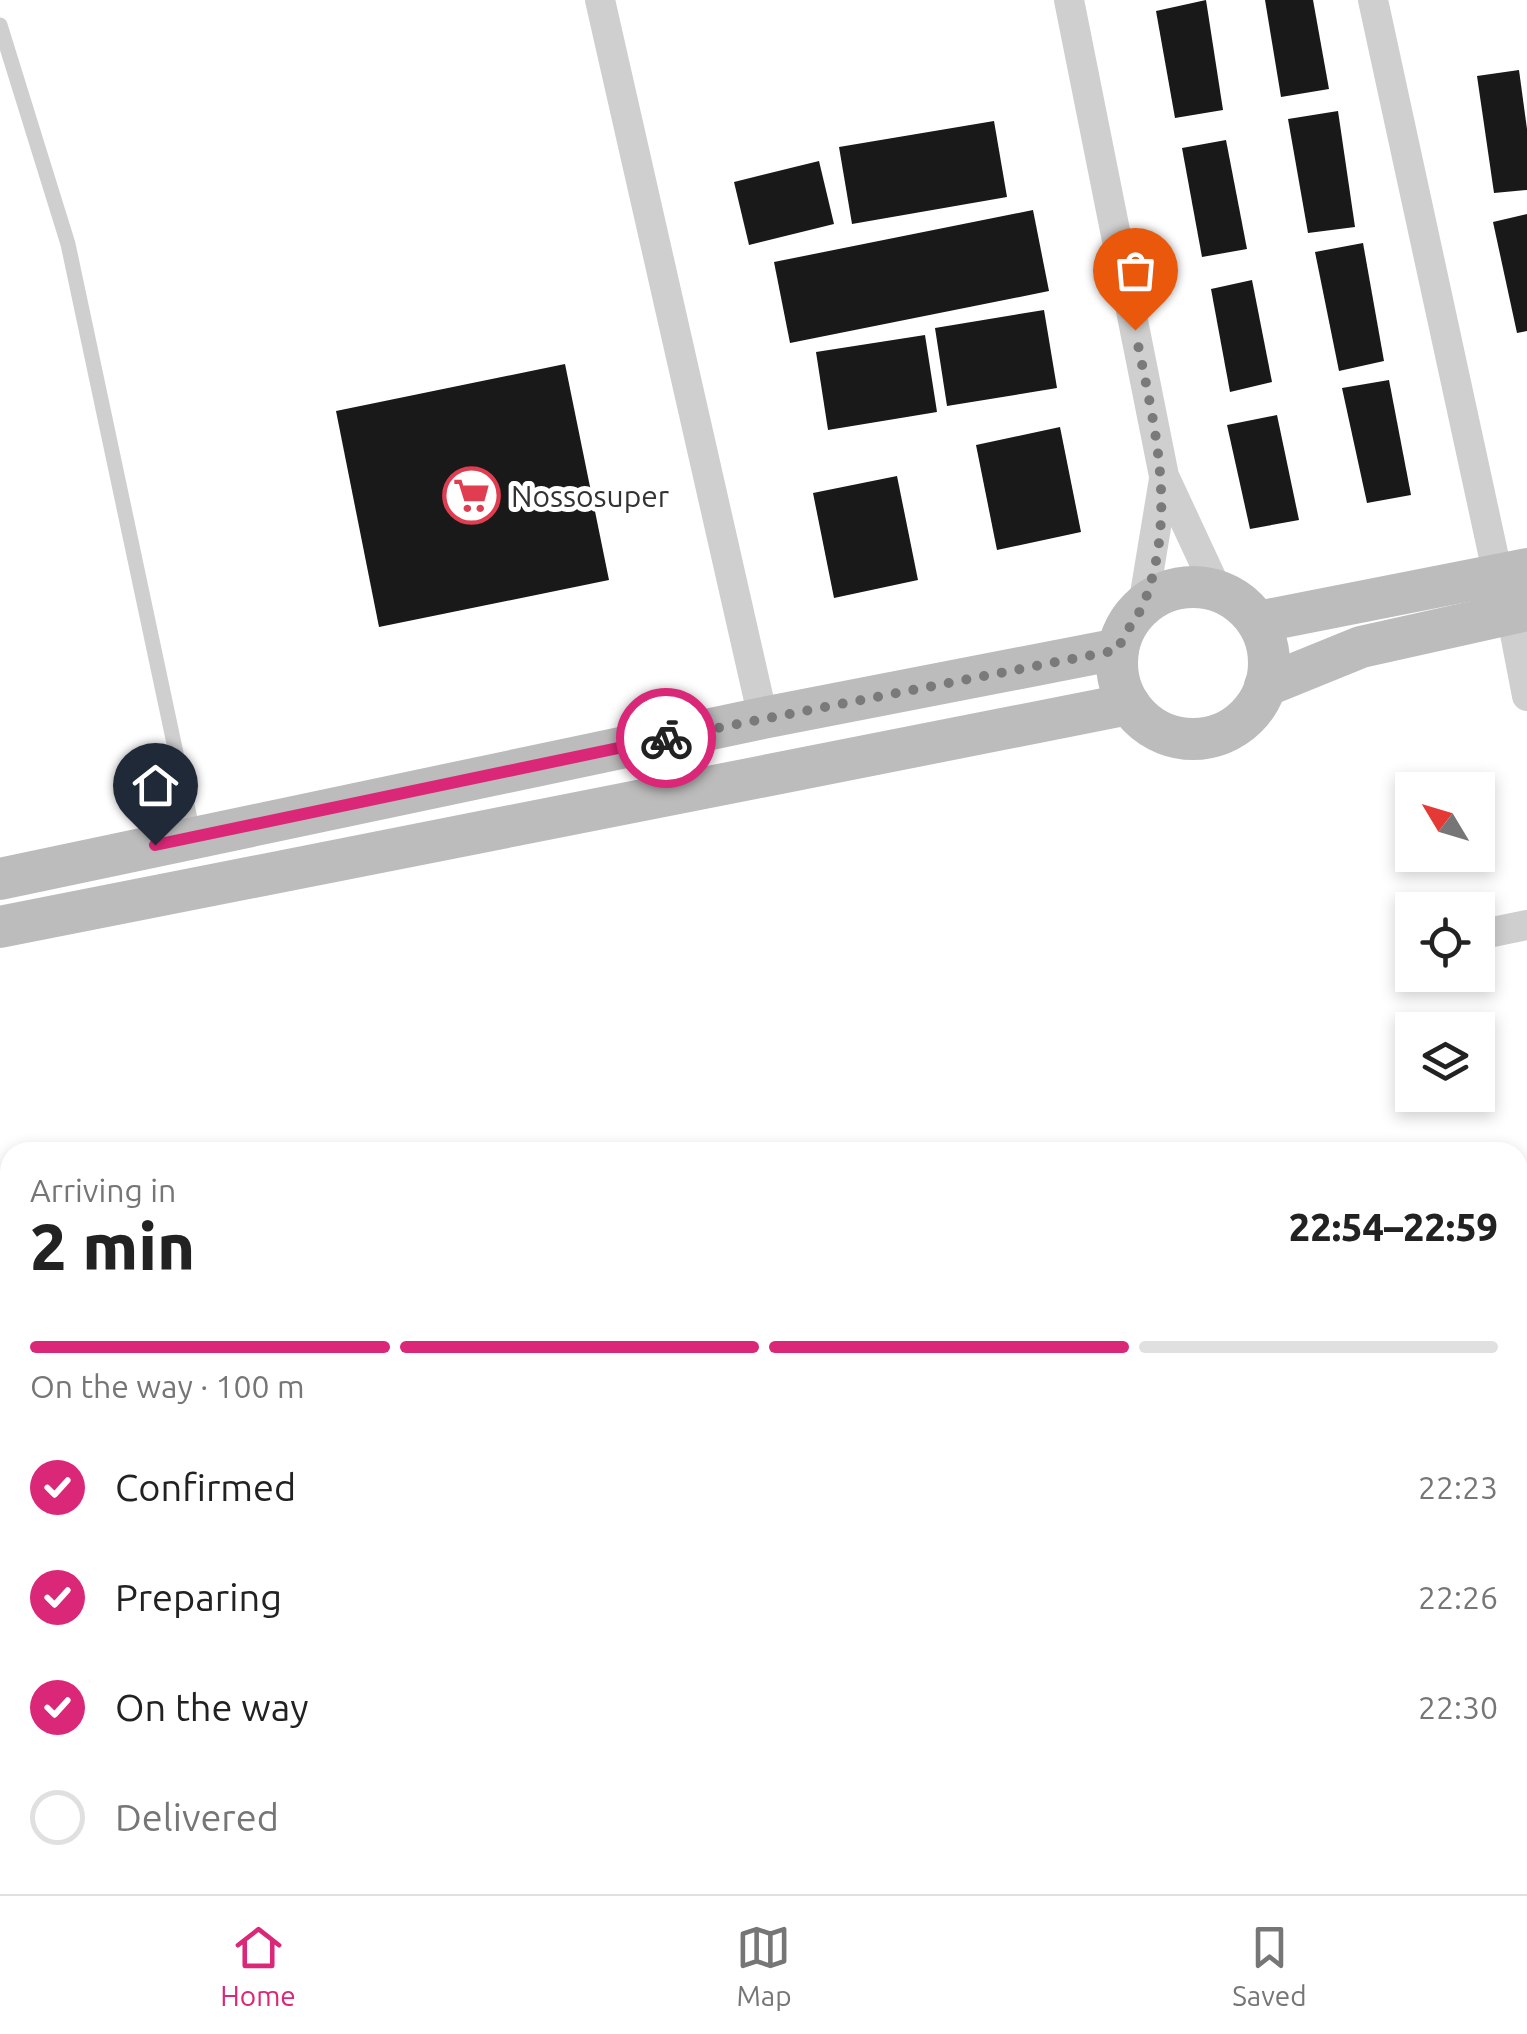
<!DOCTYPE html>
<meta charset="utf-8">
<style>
:root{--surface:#fff;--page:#f2f2f2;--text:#222;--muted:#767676;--line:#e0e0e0;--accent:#db2777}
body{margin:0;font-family:Ubuntu,sans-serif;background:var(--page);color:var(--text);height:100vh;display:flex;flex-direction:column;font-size:38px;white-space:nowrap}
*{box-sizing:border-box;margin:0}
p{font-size:32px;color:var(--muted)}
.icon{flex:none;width:55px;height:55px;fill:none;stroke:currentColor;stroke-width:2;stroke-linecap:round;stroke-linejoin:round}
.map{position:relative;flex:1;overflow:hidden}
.side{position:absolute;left:0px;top:1142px;width:1528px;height:752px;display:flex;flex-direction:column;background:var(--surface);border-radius:30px 30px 0 0;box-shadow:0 5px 15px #0003}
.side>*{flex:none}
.needle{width:65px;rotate:308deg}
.controls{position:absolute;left:1395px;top:772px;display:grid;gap:20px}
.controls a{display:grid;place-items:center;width:100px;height:100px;border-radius:0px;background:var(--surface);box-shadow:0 5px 15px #0003;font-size:50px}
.pin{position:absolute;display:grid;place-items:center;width:85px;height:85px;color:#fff;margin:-102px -42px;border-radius:50% 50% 50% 0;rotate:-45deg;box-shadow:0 0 10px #0007}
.pin .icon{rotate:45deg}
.courier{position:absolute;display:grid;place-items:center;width:100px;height:100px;margin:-50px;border:8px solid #db2777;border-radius:50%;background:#fff;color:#222;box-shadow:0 2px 12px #0007}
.overview em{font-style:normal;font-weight:800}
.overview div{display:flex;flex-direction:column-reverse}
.overview{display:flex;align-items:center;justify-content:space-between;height:170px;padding:0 30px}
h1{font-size:65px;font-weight:800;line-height:75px}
.bar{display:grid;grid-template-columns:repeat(4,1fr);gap:15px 10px;align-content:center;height:120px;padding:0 30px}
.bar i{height:12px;border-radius:8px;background:var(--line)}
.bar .on{background:var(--accent)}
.bar p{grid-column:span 4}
ol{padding:0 30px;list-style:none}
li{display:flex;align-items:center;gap:30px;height:110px}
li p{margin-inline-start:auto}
li .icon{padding:10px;border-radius:50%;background:var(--accent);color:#fff;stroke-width:4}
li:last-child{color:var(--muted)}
li i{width:55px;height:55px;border:5px solid var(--line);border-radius:50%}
.menu{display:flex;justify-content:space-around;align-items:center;height:140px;border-top:2px solid var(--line);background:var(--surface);font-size:28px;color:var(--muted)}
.menu a{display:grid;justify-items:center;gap:5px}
.menu .on{color:var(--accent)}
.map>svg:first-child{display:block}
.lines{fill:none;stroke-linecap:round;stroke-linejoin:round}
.taxiway{stroke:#c3c3c3;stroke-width:92}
.building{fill:#191919}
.lane{stroke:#cfcfcf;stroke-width:15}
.street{stroke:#cfcfcf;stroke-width:30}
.secondary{stroke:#bcbcbc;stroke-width:42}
.done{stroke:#7a7a7a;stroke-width:10;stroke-dasharray:0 18}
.route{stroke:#db2777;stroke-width:12}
.labels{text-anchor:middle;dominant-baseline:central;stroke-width:10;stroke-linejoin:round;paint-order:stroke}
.poi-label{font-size:30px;fill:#323232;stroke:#fff;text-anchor:start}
</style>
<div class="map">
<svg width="1527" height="1894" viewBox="0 0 1527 1894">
<rect width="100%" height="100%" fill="#fff"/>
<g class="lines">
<g class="taxiway">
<path d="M301,1885l1,9"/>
<path d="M910,1885l6,9"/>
<path d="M513,1894l6,-9"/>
<path d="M632,1894l36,-9"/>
</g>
</g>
<g class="building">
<path d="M1206,0l17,110 -48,8 -19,-107z"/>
<path d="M1265,0h48l16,89 -48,8z"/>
<path d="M1519,70l8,59v61l-33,3 -17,-117z"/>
<path d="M1338,111l17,116 -47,6 -20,-114z"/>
<path d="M994,121l13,76 -155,27 -13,-77z"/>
<path d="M1226,140l21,109 -45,8 -20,-109z"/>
<path d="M819,161l15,63 -85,21 -15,-63z"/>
<path d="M1033,210l16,81 -259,52 -16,-81z"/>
<path d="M1527,214v117l-10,2 -24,-111z"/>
<path d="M1363,243l21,118 -45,10 -24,-119z"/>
<path d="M1252,280l20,102 -42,10 -19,-103z"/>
<path d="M1044,310l13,78 -110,18 -12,-78z"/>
<path d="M925,335l12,77 -109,18 -12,-78z"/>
<path d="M565,364l44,216 -230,47 -43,-216z"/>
<path d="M1389,380l22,115 -44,8 -25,-115z"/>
<path d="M1277,415l22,105 -49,9 -23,-104z"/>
<path d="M1060,427l21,105 -84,18 -21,-105z"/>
<path d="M897,476l21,104 -84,18 -21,-105z"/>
</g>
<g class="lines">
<path class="lane" d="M0,25l68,219 125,589"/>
<g class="street">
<path d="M600,0l163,718"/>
<path d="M1069,0l95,476 53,114"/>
<path d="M1373,0l125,576"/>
<path d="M1143,606l21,-127"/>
<path d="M1511,613l16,83"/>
<path d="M1478,935l49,-10"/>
</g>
<g class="secondary">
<circle cx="1193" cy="663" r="76"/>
<path d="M1258,622l269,-53"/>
<path d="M1265,686l96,-39 166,-37"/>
<path d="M0,879l763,-161 355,-69"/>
<path d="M0,927l1129,-223"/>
</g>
</g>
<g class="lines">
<path class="done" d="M666,738l452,-88c6,-18 19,-31 26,-47 35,-92 9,-182 -9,-273"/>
<path class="route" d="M155,845l511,-107"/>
</g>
<defs>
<symbol id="supermarket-ring" viewBox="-11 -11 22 22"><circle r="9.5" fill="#fff" stroke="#e03d51" stroke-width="1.5"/><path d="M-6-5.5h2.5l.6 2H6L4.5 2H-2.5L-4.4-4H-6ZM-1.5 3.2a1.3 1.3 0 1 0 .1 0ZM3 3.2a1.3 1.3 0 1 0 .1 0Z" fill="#e03d51"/></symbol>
</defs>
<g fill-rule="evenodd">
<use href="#supermarket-ring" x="440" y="464" width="63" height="63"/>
</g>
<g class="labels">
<g class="poi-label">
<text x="511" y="496">Nossosuper</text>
</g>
</g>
</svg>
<div class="controls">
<a><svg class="needle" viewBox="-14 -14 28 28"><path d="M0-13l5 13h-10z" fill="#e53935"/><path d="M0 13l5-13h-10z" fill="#767676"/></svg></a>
<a><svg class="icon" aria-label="locate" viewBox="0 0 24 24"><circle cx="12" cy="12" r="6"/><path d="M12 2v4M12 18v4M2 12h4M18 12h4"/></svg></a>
<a><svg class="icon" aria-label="layers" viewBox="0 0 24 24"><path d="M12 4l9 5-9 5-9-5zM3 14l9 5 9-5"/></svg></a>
</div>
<div class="pin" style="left:1135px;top:330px;background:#ea580c"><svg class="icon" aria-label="bag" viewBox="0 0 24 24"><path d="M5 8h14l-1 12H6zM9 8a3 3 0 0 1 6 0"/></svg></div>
<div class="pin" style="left:155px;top:845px;background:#1f2937"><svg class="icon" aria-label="home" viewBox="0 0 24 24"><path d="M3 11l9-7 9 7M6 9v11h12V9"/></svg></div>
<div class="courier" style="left:666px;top:738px"><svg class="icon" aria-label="bike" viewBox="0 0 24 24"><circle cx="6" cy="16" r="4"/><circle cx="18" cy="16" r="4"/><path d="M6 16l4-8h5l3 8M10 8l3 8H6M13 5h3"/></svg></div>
<section class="side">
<div class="overview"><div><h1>2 min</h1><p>Arriving in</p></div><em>22:54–22:59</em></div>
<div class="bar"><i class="on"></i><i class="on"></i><i class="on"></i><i></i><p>On the way · 100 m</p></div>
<ol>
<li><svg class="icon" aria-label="check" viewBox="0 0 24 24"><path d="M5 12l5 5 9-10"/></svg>Confirmed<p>22:23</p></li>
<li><svg class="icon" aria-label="check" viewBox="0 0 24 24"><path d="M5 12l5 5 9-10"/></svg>Preparing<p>22:26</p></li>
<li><svg class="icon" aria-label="check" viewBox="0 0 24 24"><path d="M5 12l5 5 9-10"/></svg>On the way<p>22:30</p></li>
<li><i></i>Delivered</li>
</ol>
</section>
</div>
<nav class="menu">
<a class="on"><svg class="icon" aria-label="home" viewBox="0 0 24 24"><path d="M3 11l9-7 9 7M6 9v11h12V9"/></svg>Home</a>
<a><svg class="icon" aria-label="map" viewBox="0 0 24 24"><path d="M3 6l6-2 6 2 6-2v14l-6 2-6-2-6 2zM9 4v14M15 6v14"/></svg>Map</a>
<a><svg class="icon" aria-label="saved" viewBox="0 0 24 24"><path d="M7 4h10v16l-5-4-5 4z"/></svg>Saved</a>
</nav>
